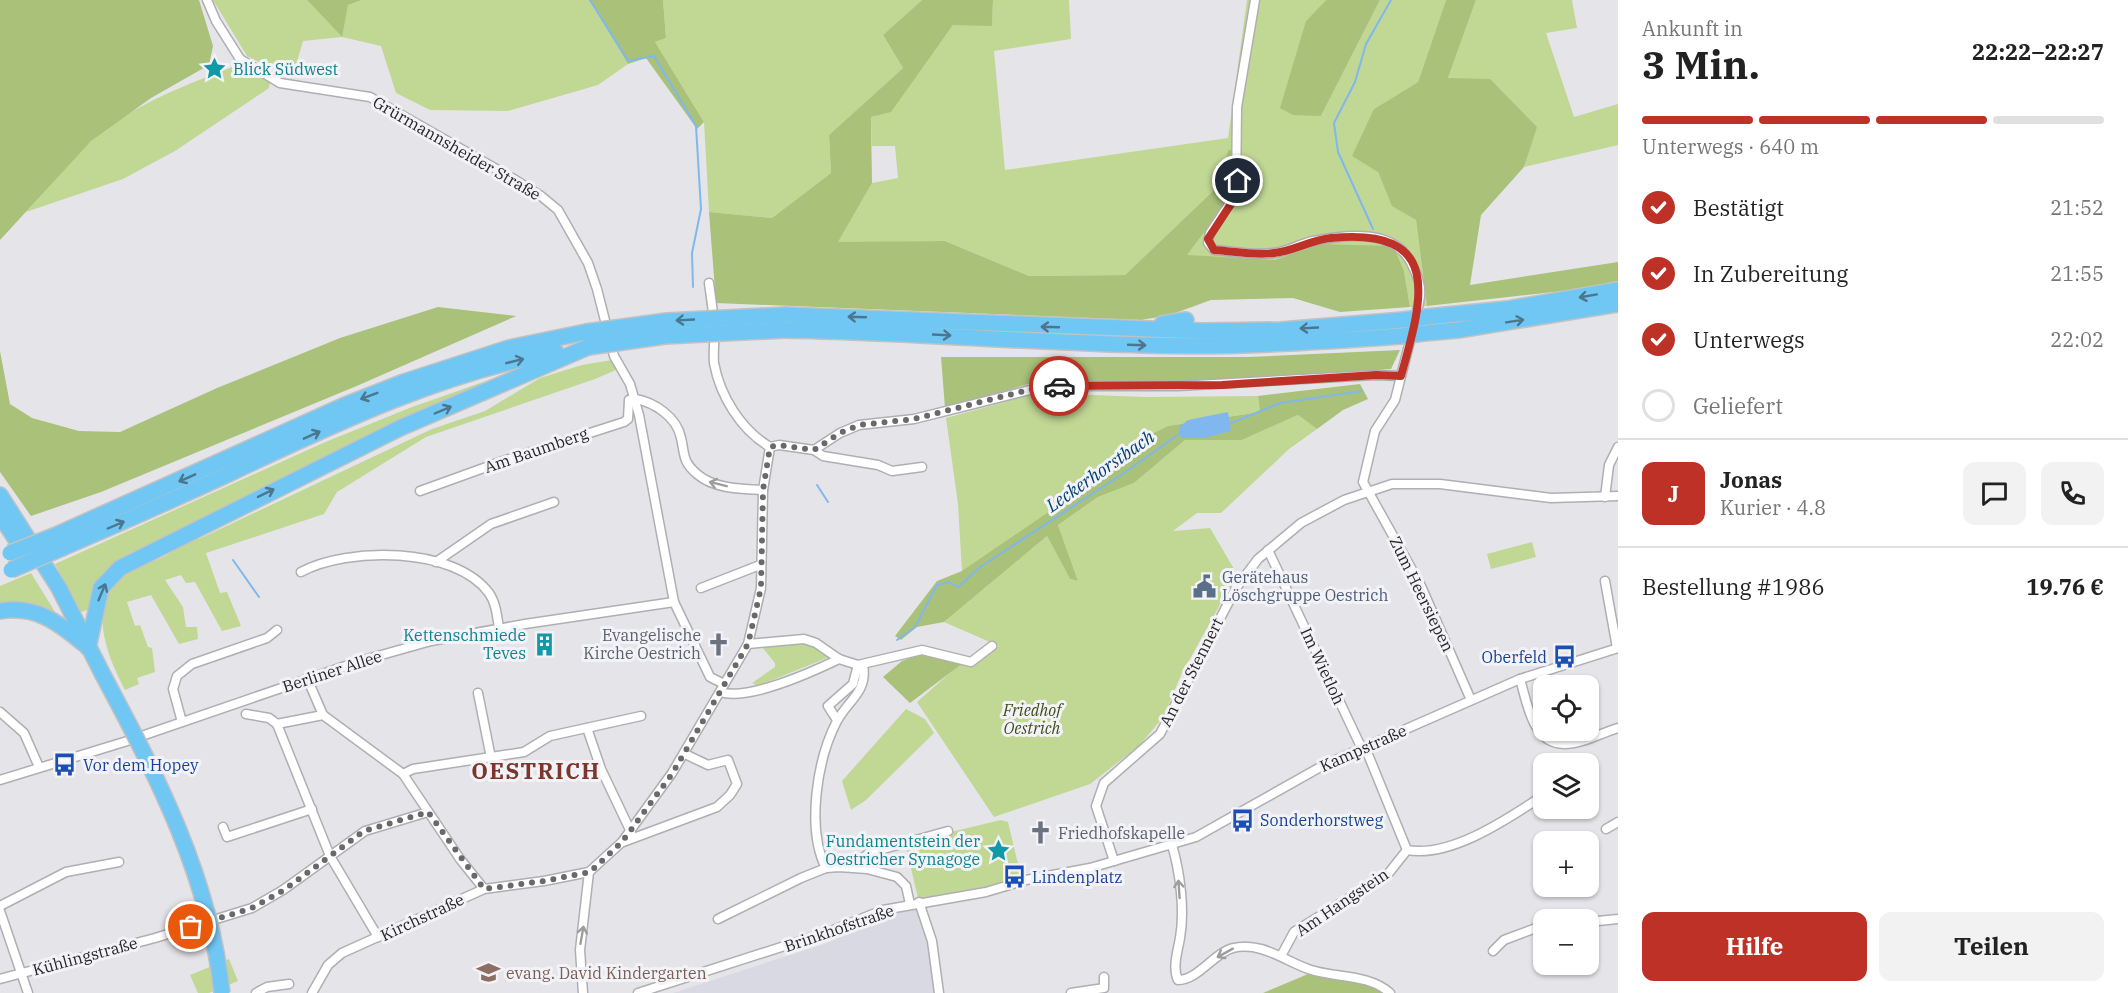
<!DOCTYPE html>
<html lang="de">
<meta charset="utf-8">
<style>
:root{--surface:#fff;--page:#f2f2f2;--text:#222;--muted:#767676;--line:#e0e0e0;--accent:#be3126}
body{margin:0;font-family:"IBM Plex Serif",serif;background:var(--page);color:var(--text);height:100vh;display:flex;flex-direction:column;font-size:22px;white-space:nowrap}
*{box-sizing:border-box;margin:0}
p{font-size:20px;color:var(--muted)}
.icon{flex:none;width:33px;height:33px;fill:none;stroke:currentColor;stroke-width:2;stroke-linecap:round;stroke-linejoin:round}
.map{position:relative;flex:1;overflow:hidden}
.drawer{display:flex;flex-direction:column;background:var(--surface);width:510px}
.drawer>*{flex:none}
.fabs{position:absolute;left:1533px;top:675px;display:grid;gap:12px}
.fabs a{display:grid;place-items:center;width:66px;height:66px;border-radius:12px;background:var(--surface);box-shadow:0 2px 4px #0004;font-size:30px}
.pin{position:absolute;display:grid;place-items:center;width:51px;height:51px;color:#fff;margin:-26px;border:3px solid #fff;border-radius:50%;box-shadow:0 2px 6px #0007}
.courier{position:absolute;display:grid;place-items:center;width:60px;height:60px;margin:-30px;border:4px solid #be3126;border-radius:50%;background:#fff;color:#222;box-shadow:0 2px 8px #0007}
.head em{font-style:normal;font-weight:700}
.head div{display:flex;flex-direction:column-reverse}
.head{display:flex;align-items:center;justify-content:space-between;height:102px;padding:0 24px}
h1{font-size:39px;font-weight:700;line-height:45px}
.bar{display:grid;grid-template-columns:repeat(4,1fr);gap:9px 6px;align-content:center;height:72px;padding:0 24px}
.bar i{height:8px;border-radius:4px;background:var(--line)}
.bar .active{background:var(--accent)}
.bar p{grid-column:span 4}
.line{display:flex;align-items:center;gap:15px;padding:0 24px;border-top:2px solid var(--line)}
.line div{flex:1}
.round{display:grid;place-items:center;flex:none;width:63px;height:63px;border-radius:12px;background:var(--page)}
ol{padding:0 24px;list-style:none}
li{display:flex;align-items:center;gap:18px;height:66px}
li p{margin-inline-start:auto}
li .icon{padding:6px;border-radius:50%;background:var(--accent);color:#fff;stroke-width:4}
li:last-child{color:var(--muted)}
li i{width:33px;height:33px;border:3px solid var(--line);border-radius:50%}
.cta{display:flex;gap:12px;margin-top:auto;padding:12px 24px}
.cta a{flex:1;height:69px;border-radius:12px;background:var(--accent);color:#fff;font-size:24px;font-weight:700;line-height:69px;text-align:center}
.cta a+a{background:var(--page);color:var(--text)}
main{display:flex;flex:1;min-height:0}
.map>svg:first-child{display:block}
.built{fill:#d9d9e4}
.green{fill:#c1d794}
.forest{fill:#aac179}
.water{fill:#80b7ee}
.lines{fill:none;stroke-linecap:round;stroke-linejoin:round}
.stream{stroke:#80b7ee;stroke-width:2}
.minor-casing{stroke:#afafb3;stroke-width:11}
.motorway-casing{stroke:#c2c2c3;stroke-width:18}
.minor{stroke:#fff;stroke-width:8}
.motorway{stroke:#70c7f3;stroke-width:15}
.motorway-bridge-casing{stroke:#c2c2c3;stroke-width:18;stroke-linecap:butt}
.motorway-bridge{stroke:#70c7f3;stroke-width:15}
.oneway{stroke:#4b768e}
.oneway2{stroke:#9d9d9e}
.done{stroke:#69696c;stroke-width:6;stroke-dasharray:0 10.8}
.route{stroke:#be3126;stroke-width:8}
.labels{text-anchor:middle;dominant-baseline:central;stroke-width:6;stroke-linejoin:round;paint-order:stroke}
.culture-label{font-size:16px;fill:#0d838f;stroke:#f3f3f7;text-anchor:end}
.street-label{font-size:16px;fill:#262628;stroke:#f3f3f7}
.service-label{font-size:16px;fill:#4e5e75;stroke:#f3f3f7;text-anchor:start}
.worship-label{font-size:16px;fill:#5b616d;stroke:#f3f3f7;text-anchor:end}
.transit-label{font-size:16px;fill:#164399;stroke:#f3f3f7;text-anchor:start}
.park-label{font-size:16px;font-style:italic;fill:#3e4d19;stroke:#f3f3f7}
.education-label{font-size:16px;fill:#785e54;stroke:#f3f3f7;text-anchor:start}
.water-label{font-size:18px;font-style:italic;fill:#024374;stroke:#f3f3f7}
.district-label{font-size:22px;font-weight:bold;letter-spacing:1.5px;fill:#7c362d;stroke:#f3f3f7}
</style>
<main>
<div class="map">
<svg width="1618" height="993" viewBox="0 0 1618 993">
<rect width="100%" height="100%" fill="#e5e5e9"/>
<path class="built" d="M919,903l12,39 8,51h-266l154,-50z"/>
<g class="green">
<path d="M213,0h94l34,36 7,-31 14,-5h228l38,64 -30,21 -90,26 -78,-1 -34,-17 -15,-47 -39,-9 -39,4 -11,38 -45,-23z"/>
<path d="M663,0h259l-39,35 20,33 -74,67 2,38 -59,45 -63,-6 -5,-90 -49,-80 11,-4z"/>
<path d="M993,0h76l2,39 -77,12 11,119 223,-32 19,-138h79l-20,21 15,95 59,-116h66l-28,82 -44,27 4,63 14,33 24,15 11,86 -17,1 -6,-36 -85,-27 -44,16 -89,-4 44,-58 -2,-48 -5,21 -11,21 -87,83 -96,1 -84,-35 -108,2 35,-60 26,-5 -3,-32h-23l-1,-29 20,-6 62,-86h39z"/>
<path d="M1476,0h96l5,28 -31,5 28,84 44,-13v41l-94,22 12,-41 -88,-48z"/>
<path d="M238,65l32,17 -1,6 -94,63 -52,28 -97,33c21,-23 42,-50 65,-71 42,-37 97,-57 147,-76z"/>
<path d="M612,360l4,10 -21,9 -169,58 -89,55 -13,22 -118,39 14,40 7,-1 14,34 -19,5 -27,-49 -9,1 -5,-8 -16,5 18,27 3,20h11l1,12 -19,5 -28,-49 -24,7 8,24 5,-1 8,22 4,1 3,24 -18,6 2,6 -14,6c-17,-33 -38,-81 -5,-111 13,-11 31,-16 45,-23 11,-6 21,-13 32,-20l2,3 233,-110 53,-18 55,-33 42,-13z"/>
<path d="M509,373l-379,180c-25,17 -30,28 -40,56l-9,3 -26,-48 268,-121 89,-36z"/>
<path d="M1038,393l109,4 111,-1 2,16 -92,14 -27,13 -31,31 -148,102 -4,-68 -12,-86z"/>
<path d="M1298,415l19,14 -28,20 -68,64h-24l-24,18 37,-3 27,46 -56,101 -17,41 -25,30 -49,38 -96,33 -77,-115 43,-38 39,-18 -55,-24 103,-86 23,43 8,2 -20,-56 40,-28 36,-14 51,-43h57z"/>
<path d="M1532,542l4,15 -45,12 -4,-15z"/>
<path d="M31,573l29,47 -60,-16v-18z"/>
<path d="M806,642l23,15 -71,29 -6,-3 23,-16v-4l-13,-16z"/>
<path d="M906,709l19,10 9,14 -68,67 -15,10 -9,-29z"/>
<path d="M1001,820l7,2 9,38 8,20 -106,22 -14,-59z"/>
<path d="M229,959l9,22 -29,12h-11l-8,-18z"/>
</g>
<g class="forest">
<path d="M0,0h199l14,46 -4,19 -58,33 -60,43 -91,99z"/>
<path d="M307,0h55l-14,5 -6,32z"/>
<path d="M590,0h73l3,38 -11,4 49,80 -7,7 -51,-71 -18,6z"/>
<path d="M922,0h71l-1,26 -39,-1 -62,87 -20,5 1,66 -34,59 107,-1 84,35 96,-1 87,-83 11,-21 5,-21h5l1,25 -4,23 -43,57 88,5 44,-16 74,2 11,25 6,36 -70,5 -47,-14 -82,2 -41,15 -29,5 -425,-17 -7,-91 63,6 59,-45 -2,-38 74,-67 -20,-33z"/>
<path d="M1326,0h54l-59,116 -28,-1 -13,-7 26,-87z"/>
<path d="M1446,0h30l-28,78 42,1 47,48 -13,40 -43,48 -11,70 148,-23v19l-37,8 -154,17 -11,-86 -24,-14 -14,-34 -26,-16 22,-47 44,-27z"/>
<path d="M438,307l78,9 -157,69 -258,107 -70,24 -31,-44v-121l10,53 22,14 47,13 41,1 97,-44 123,-50z"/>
<path d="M1400,350l-9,19 -173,13 -186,1 -87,25 -4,-51h307z"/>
<path d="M1360,384l8,15 -25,11 -26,19 -19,-14 -56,25h-57l-51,43 -36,14 -40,28 20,56 -8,-2 -23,-43 -103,86 -27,5 -16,13 -6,-4 42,-55 25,-10 148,-101 31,-31 27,-13 92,-14 -2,-16z"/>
<path d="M924,653l39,10 -53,40 -27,-26 19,-16z"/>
<path d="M1313,972l49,9 27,12h-126z"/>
</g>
<path class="water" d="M1228,412l3,19 -27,7h-23l-2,-11 9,-7z"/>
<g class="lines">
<g class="stream">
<path d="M590,0l38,61 26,-5 42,70 5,83 -9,44 1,34"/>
<path d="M1373,229l-35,-77 -4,-29 21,-41 11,-38 25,-44"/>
<path d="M1229,424l51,-21 82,-12"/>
<path d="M817,485l11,17"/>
<path d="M233,560l26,37"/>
<path d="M897,640l18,-13 22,-42 12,-3 9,5 22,-20 144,-94 58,-41"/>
</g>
<defs>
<g id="minor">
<path d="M207,0l9,21 24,38 40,24 90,14 142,81 29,18 17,14 30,53 9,26 17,67 16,28 9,31 35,187 36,75 14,7"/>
<path d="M1255,0l-18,107 -1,87 -26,39 -2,10 6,7c19,1 40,6 59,3 14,-1 26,-9 40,-12 35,-7 84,-13 100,26 4,8 8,18 7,27 0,9 -4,18 -5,27"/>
<path d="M709,283c2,16 5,31 5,47 1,11 -1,22 0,33 6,33 27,67 56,84"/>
<path d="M1412,333l-17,67 -20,31 -12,51 58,104 50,114"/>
<path d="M635,399c19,3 42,18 46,39 4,17 1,23 16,36 17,15 45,15 66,16"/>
<path d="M770,447l9,-2 35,5 26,-17 19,-8 55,-6 132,-33h132l197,-11 26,1"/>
<path d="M814,450l9,6 55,9 14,6 30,-4"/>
<path d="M420,491l83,-30 121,-39 4,-3 1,-19 6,-1"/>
<path d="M1605,497l4,-32 9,-18"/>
<path d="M1268,550l94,199"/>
<path d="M436,562l55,-38 63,-22"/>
<path d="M301,572c46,-25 153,-26 188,21 7,10 8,23 10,35"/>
<path d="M1605,581l12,67"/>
<path d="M701,588l59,-23"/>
<path d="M748,644l56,-5 12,4 23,16 19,6 64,-15 49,12 21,-16"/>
<path d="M307,678l16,37 80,59 57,85 24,30"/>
<path d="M1520,679c7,23 12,65 44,65 18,0 37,-11 54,-16"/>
<path d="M720,692c28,9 92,-20 119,-33"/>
<path d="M478,693l13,65"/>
<path d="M0,712l24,21 15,34"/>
<path d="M246,714l23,4 8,6 53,132 48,81"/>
<path d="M837,720l-9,-14 25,-22 5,-19"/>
<path d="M182,722l-9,-33 4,-13 15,-12 75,-26 10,-8"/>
<path d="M277,724l46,-9"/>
<path d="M587,728l14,41 30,63"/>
<path d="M1365,747l42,103"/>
<path d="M403,774l10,-5 111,-17 26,-16 91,-20"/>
<path d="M0,780l124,-38 236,-81 71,-20 94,-17 149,-22"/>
<path d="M223,827l4,10 85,-28"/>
<path d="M1606,829l12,-7"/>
<path d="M623,842l94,-35 13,-12 7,-11 -9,-24 -20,5 -23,-11"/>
<path d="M1172,845c8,27 13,65 8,93 -2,12 -8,30 -2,42 20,0 36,-27 55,-32 29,-7 53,14 78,22 26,8 58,4 79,23"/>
<path d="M1407,850c43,8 99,-30 134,-53"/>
<path d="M1114,861l-18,-55 8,-23 56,-49 76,-146 22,-29 43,-36 43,-23 48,-16h48l111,14 67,-2"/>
<path d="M852,867l17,-14 79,-22"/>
<path d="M826,868c-20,-39 -9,-109 11,-147 11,-21 31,-29 26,-56"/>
<path d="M919,902l13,39 7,52"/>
<path d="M0,906l66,-34 53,-10"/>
<path d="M0,911l28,82"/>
<path d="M718,919l83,-41 25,-10 13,-1 28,2 30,8 9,9 4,18"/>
<path d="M1588,922l30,-3"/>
<path d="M1493,951l11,-11 40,-15"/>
<path d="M1281,956l13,-24 94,-58 19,-24"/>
<path d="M0,979l155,-41 97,-30 31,-18 82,-59 63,-19"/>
<path d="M256,993l11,-6 22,-3"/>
<path d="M312,993l16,-28 14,-12 142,-64 60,-8 45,-9 33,-30 50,-69 76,-129 13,-56 2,-98 7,-43"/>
<path d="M583,993l-3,-43 9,-78"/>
<path d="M638,993l190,-61 55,-22 103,-18 40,-12 64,-12 106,-31 128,-72 196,-86 98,-31"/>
<path d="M1071,993l33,-5v-11"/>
</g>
<g id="motorway">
<path d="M786,315l416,16 79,-1 122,-10"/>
<path d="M1426,317l81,-8 111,-19"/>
<path d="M1162,324l24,-4"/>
<path d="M785,330c119,2 238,12 358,15 86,3 173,-3 258,-9"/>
<path d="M1424,333l34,-3 160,-26"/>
<path d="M0,495l59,93 44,87"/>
<path d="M0,515l28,43"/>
<path d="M54,536l289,-130 61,-24 105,-34 77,-16"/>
<path d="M62,548c54,-23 108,-47 162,-72 106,-50 215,-103 332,-124"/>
<path d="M0,611c35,-6 58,11 84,33"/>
<path d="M88,648l13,-60 19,-20 280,-140 188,-81"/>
</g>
</defs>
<use href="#minor" class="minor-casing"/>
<use href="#motorway" class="motorway-casing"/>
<use href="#minor" class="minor"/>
<use href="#motorway" class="motorway"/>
<defs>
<g id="motorway-bridge">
<path d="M1403,320l23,-3"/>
<path d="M586,332l81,-11 119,-6"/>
<path d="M1401,336l23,-3"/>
<path d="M588,347l77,-11 120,-6"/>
<path d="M10,553l44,-17"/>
<path d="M11,570l51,-22"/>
<path d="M103,675c54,101 107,203 119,318"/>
</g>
</defs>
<use href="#motorway-bridge" class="motorway-bridge-casing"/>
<use href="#motorway-bridge" class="motorway-bridge"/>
</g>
<defs><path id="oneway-shaft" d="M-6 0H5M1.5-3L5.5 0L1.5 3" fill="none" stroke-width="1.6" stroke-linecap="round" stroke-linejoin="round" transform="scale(1.5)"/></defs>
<g class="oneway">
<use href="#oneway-shaft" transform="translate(1588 296) rotate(170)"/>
<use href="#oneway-shaft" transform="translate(857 317) rotate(-178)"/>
<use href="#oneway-shaft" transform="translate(685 320) rotate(177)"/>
<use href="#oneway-shaft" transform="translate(1515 321) rotate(-9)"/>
<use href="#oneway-shaft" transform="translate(1050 327) rotate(-178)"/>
<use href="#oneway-shaft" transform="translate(1309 328) rotate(177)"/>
<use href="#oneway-shaft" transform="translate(942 335) rotate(3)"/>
<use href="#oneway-shaft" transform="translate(1137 345) rotate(2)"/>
<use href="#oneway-shaft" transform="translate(515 361) rotate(-14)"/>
<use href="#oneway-shaft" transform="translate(369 396) rotate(159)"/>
<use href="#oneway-shaft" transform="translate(443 410) rotate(-23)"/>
<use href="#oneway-shaft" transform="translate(312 435) rotate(-24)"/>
<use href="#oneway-shaft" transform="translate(187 478) rotate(156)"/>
<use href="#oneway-shaft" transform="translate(266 493) rotate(-26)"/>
<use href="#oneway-shaft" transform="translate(116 525) rotate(-23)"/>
<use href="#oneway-shaft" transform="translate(102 592) rotate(-67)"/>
</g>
<g class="oneway2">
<use href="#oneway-shaft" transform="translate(718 484) rotate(-166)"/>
<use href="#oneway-shaft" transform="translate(1179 889) rotate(-94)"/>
<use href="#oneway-shaft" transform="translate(582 935) rotate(-80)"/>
<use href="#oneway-shaft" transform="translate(1225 953) rotate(151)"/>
</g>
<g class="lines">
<path class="done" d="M191,927l61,-19 32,-18 80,-59 64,-19 56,77 60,-8 46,-9 32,-30 50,-68 76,-130 13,-56 2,-98 7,-43 9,-2 35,5 26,-17 19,-8 55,-6 122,-31 23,-2"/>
<path class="route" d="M1059,386l163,-1 154,-10 25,1c22,-78 43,-149 -70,-138 -20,2 -38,13 -57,15 -20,3 -41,-2 -60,-3l-6,-11 23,-35 7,-23"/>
</g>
<defs>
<symbol id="sight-bare" viewBox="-9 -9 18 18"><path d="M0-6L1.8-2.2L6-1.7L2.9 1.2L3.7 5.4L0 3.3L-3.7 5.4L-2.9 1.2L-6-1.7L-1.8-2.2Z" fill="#0f9aa8" stroke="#f3f3f7" stroke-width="2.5" paint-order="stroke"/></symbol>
<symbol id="civic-bare" viewBox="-9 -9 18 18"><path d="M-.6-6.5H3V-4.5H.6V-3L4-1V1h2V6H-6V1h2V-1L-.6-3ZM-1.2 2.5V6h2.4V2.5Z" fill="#5c6f8a" stroke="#f3f3f7" stroke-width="2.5" paint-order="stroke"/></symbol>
<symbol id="building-bare" viewBox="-9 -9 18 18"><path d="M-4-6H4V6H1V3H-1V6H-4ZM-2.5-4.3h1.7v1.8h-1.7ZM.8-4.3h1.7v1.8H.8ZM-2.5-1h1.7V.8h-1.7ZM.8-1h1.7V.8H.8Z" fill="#0f9aa8" stroke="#f3f3f7" stroke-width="2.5" paint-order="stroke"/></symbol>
<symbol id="church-bare" viewBox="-9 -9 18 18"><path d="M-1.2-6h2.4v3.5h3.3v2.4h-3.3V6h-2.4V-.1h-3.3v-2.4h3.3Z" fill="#6b7280" stroke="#f3f3f7" stroke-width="2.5" paint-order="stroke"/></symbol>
<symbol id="bus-bare" viewBox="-9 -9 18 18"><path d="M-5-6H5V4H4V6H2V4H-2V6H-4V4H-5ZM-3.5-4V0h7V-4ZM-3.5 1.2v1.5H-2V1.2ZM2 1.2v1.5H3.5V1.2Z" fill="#1a4fb4" stroke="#f3f3f7" stroke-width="2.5" paint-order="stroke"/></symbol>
<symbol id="school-bare" viewBox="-9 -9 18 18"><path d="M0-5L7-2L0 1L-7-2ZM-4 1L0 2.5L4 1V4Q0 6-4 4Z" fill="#8d6e63" stroke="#f3f3f7" stroke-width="2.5" paint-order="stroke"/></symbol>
</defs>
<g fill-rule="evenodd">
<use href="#sight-bare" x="198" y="52" width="33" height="33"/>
<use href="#civic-bare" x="1188" y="570" width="33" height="33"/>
<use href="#building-bare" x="528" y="628" width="33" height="33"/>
<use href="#church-bare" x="702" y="628" width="33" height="33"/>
<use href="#bus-bare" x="1548" y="640" width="33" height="33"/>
<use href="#bus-bare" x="48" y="748" width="33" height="33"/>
<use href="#bus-bare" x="1226" y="804" width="33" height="33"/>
<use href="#church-bare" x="1024" y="816" width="33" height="33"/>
<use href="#sight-bare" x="982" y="834" width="33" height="33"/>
<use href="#bus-bare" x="998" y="860" width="33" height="33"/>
<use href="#school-bare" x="472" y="956" width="33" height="33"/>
</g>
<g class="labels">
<g class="culture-label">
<text x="233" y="69" text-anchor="start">Blick Südwest</text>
<text x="526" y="635">Kettenschmiede<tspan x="526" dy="18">Teves</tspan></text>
<text x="980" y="841">Fundamentstein der<tspan x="980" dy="18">Oestricher Synagoge</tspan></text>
</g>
<g class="street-label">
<text transform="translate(457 148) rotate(30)">Grürmannsheider Straße</text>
<text transform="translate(536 450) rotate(-19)">Am Baumberg</text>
<text transform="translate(1422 594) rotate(64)">Zum Heersiepen</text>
<text transform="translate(1323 666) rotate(65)">Im Wietloh</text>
<text transform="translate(332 671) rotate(-18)">Berliner Allee</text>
<text transform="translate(1191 672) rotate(-63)">An der Stennert</text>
<text transform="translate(1363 748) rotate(-24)">Kampstraße</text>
<text transform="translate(1342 902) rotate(-34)">Am Hangstein</text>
<text transform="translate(422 917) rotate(-25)">Kirchstraße</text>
<text transform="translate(839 928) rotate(-19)">Brinkhofstraße</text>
<text transform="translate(85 956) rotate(-15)">Kühlingstraße</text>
</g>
<g class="service-label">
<text x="1222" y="577">Gerätehaus<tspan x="1222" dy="18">Löschgruppe Oestrich</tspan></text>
</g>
<g class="worship-label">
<text x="701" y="635">Evangelische<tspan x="701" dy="18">Kirche Oestrich</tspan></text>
<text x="1058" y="833" text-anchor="start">Friedhofskapelle</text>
</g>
<g class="transit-label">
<text x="1547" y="657" text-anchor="end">Oberfeld</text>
<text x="83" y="765">Vor dem Hopey</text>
<text x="1260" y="820">Sonderhorstweg</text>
<text x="1032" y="877">Lindenplatz</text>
</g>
<g class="park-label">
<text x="1032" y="710">Friedhof<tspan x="1032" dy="18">Oestrich</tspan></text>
</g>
<g class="education-label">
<text x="506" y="973">evang. David Kindergarten</text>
</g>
<g class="water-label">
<text transform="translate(1100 471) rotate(-35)">Leckerhorstbach</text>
</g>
<g class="district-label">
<text x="536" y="770">OESTRICH</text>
</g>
</g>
</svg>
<div class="fabs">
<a><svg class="icon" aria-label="locate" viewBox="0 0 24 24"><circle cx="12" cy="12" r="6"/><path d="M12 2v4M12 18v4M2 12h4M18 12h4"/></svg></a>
<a><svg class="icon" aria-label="layers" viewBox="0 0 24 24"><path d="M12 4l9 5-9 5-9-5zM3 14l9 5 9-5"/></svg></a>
<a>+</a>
<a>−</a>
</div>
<div class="pin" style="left:191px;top:927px;background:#ea580c"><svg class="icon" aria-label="bag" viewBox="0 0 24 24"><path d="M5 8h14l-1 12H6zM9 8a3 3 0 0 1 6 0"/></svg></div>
<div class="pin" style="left:1238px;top:181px;background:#1f2937"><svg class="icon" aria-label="home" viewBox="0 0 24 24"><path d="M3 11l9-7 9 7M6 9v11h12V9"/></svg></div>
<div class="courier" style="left:1059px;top:386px"><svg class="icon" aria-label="car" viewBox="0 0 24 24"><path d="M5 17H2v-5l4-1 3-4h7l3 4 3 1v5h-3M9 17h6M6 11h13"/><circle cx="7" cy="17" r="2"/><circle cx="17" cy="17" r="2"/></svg></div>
</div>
<section class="drawer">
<div class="head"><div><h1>3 Min.</h1><p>Ankunft in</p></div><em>22:22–22:27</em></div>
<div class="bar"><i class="active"></i><i class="active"></i><i class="active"></i><i></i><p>Unterwegs · 640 m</p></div>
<ol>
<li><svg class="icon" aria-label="check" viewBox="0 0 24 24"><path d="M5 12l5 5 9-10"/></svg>Bestätigt<p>21:52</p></li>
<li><svg class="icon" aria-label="check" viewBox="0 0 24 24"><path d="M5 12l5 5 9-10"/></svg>In Zubereitung<p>21:55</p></li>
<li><svg class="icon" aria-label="check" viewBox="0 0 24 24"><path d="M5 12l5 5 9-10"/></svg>Unterwegs<p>22:02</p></li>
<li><i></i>Geliefert</li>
</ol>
<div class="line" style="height:108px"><b class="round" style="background:var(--accent);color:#fff">J</b><div><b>Jonas</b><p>Kurier · 4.8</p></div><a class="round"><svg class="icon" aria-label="chat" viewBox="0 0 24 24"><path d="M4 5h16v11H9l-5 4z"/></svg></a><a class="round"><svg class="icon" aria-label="phone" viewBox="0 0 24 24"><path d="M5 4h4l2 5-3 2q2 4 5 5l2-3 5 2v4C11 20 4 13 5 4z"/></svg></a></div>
<div class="line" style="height:78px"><div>Bestellung #1986</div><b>19.76 €</b></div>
<div class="cta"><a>Hilfe</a><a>Teilen</a></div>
</section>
</main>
